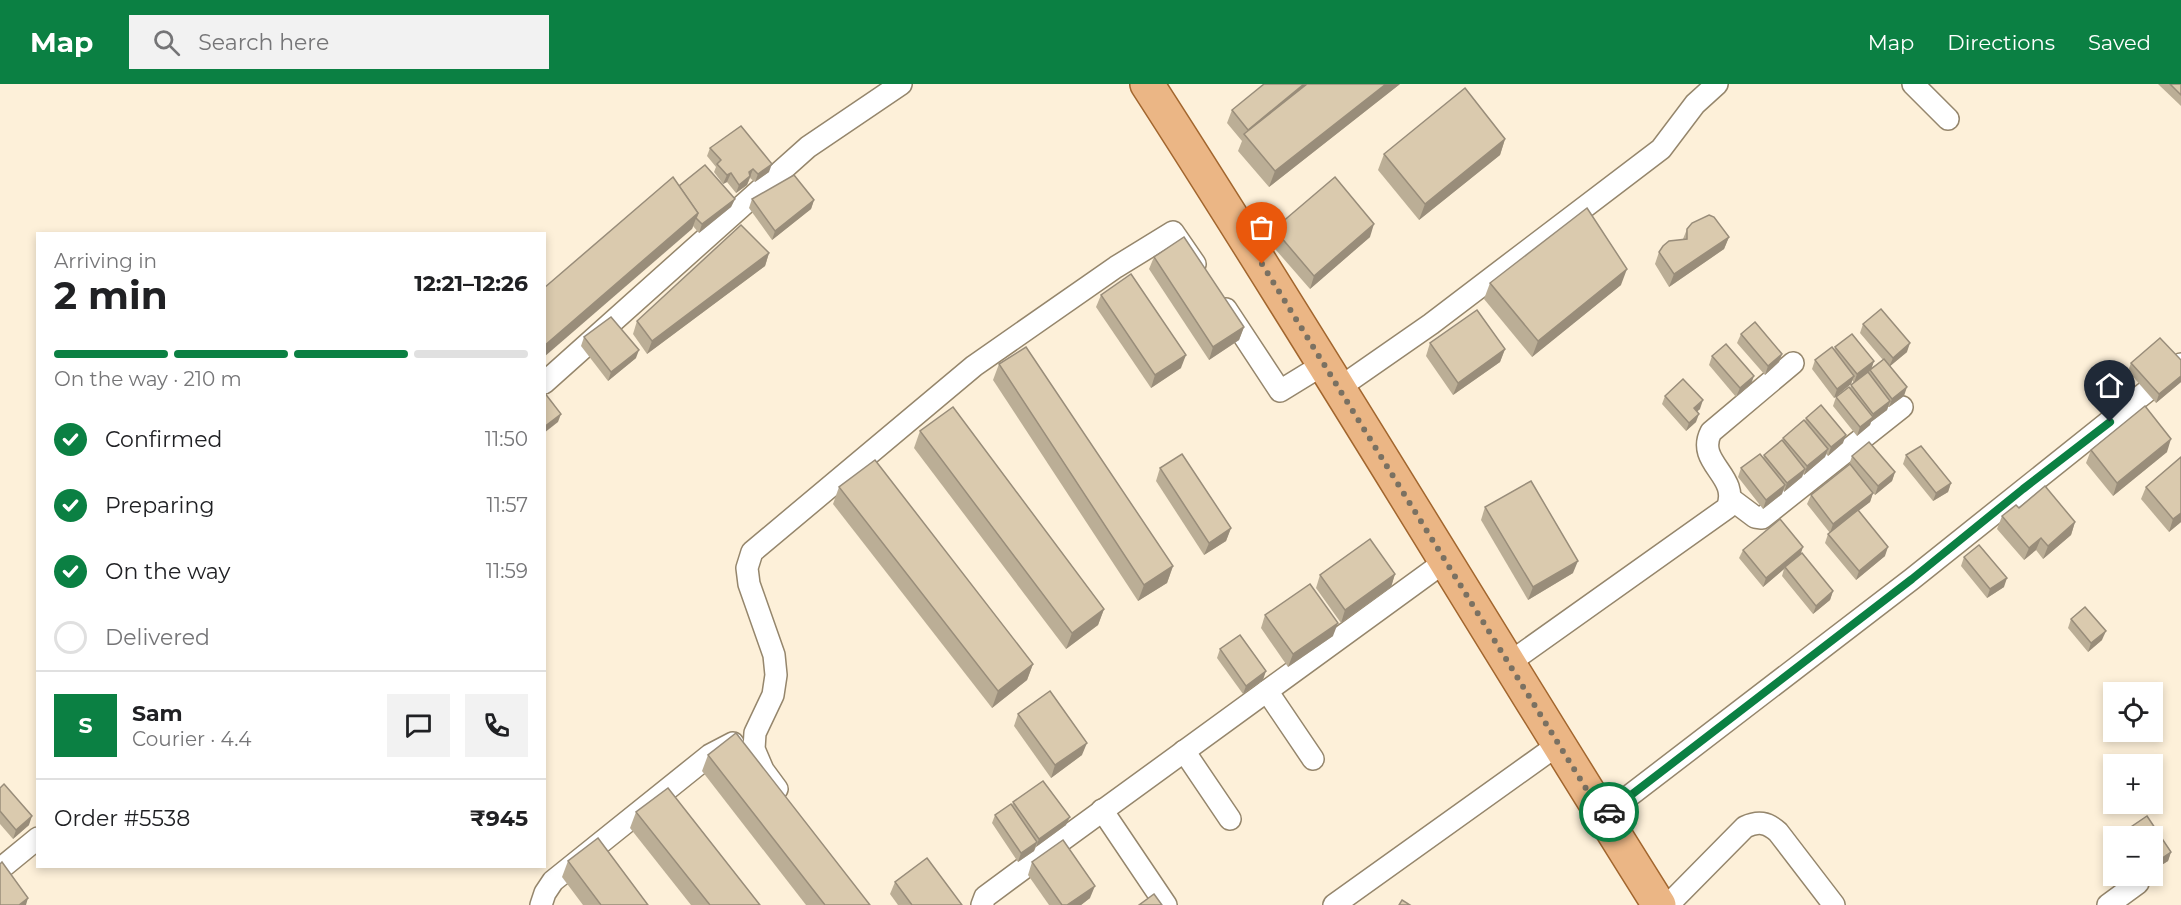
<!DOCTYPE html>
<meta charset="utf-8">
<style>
:root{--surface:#fff;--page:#f2f2f2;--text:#202124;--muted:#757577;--line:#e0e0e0;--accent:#0b8043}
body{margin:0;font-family:Montserrat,sans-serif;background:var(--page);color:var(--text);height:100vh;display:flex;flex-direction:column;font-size:22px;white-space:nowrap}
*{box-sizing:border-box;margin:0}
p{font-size:20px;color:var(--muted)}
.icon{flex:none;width:33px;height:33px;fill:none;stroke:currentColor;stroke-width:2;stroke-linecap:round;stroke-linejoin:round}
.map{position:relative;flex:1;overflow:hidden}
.details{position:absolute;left:36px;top:148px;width:510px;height:636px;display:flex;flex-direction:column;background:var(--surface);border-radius:0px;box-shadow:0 3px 9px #0003}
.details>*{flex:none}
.controls{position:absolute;left:2103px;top:598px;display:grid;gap:12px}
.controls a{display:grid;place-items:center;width:60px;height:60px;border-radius:0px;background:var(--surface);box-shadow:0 3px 9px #0003;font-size:30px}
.pin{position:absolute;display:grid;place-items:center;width:51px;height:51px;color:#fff;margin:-62px -26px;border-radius:50% 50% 50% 0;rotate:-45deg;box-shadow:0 0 6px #0007}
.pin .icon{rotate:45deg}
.courier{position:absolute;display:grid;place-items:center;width:60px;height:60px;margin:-30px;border:4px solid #0b8043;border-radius:50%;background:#fff;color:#222;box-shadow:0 2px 8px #0007}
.head em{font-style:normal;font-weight:700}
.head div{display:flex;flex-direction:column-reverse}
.head{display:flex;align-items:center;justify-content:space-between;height:102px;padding:0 18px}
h1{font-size:39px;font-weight:700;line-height:45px}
.bar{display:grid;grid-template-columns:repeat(4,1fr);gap:9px 6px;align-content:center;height:72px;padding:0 18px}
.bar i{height:8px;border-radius:4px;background:var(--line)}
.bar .selected{background:var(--accent)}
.bar p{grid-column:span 4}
.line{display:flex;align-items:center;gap:15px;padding:0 18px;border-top:2px solid var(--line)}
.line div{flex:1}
.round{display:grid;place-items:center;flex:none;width:63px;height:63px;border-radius:0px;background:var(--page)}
ol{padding:0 18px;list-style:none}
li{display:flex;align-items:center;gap:18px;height:66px}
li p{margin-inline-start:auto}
li .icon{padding:6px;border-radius:50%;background:var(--accent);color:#fff;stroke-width:4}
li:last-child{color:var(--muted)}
li i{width:33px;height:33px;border:3px solid var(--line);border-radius:50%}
header{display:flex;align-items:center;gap:36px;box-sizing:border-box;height:84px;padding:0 30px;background:var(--accent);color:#fff}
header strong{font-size:28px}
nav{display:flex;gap:33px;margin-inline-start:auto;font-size:21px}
.search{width:420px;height:54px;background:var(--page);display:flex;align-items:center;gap:15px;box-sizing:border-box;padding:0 21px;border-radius:0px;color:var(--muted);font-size:22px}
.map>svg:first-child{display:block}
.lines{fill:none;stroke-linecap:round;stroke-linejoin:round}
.street-casing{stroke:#95866c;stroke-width:24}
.primary-casing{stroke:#a2662e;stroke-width:36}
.street{stroke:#fff;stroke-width:21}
.primary{stroke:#ebb685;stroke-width:33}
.wall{fill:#bbae96}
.shaded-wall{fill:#998d7a}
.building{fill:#dacaae;stroke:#998d7a;stroke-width:1.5}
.done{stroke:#7a7162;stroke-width:6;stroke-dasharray:0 10.8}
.route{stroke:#0b8043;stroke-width:8}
</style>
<header>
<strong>Map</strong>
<div class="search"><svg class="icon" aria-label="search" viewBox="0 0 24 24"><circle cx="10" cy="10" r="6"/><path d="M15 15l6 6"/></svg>Search here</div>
<nav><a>Map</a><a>Directions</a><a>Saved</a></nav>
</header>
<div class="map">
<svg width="2181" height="821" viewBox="0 0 2181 821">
<rect width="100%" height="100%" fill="#fdf0d9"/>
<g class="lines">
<defs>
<g id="street">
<path d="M1913,0l35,35"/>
<path d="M1226,225l54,82 44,-27"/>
<path d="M544,299l264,-236 93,-63"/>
<path d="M1339,304l92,-64 230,-175 34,-45 22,-20"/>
<path d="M1731,415l24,18 7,1 140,-111"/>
<path d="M1509,579l218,-155c14,-32 -32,-45 -16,-76l82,-69"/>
<path d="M1267,607l46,68"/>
<path d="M1184,667l46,68"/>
<path d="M777,705l-14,-19 -9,-21 1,-16 18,-38 3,-20 -2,-20 -25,-71 -2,-16 5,-16 222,-186 142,-99 57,-35 22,32"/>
<path d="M1102,726l64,95"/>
<path d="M1603,732l309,-237 269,-215"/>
<path d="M5,781l33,-27"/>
<path d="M541,821l4,-12 8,-12 157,-126 23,-12"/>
<path d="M982,821l3,-8 58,-43 404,-294"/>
<path d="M1334,821l225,-161"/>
<path d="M1668,821l77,-78c13,-6 22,-5 33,5l56,73"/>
<path d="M2108,821l30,-22"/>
</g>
<path id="primary" d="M1147,0c175,271 340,548 512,821"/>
</defs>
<use href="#street" class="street-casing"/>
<use href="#primary" class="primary-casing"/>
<use href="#street" class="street"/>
<use href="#primary" class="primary"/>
</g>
<g class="wall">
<path d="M1400,0l-131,103 -31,-36 4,-10 -15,-18 5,-13z"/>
<path d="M2158,0h23v22z"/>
<path d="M1505,55l-5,16 -81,65 -41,-50 6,-16z"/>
<path d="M710,64l59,24 -14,10 -5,-4 -3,7 -11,8 -9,-11 -4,2 -9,-12 2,-5 -9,-11z"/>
<path d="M679,102l56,13 -4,8 -32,26 -6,-7 -1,3z"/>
<path d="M752,115l62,1 -3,9 -39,31 -23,-32z"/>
<path d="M1274,145l96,8 -60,52 -41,-47z"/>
<path d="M1687,145l42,8 -5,12 -55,38 -14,-23 4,-12 24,-13z"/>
<path d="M769,169l-4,13 -118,88 -14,-20 4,-13z"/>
<path d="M1154,173l90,70 -5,13 -30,20 -60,-91z"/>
<path d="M1490,199l131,2 -89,72 -48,-58z"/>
<path d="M1101,211l80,73 -30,20 -55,-81z"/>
<path d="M1863,240l44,28 -17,14 14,30 -15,11h-1l-1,3 -16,12 -1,3 -13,11 -24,-30 3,-9 14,-9 1,-3 3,-2 -2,-3 -1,4 -17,14 -22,-29 3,-9 19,-10 1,-3 39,14 -3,7 12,-8 -23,-27z"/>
<path d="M1741,250l41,20 -3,8 -14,13 -28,-32z"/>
<path d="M584,253l52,21 -28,23 -27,-35z"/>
<path d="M1430,259l75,6 -5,13 -47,33 -27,-39z"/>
<path d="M1712,272l39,28 -15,13 -27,-32z"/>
<path d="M2181,276v22l-25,21 -28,-32 3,-8z"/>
<path d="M999,280l174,202 -6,17 -29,18 -145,-221z"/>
<path d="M1665,312l35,13 -3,2 -1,11 -10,9 -24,-27z"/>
<path d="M1806,334l37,25 -15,13 -2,-2 -1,3 -21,18 -1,-1 -1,3 -18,15 -1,-2 -1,4 -19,15 -25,-32 3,-9 22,-10 1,-3 18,-14 1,-3 22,-17z"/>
<path d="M920,347l184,178 -6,16 -32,24 -152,-201z"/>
<path d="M2091,366l76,2 -54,44 -27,-33z"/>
<path d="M1906,371l45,28 -3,9 -15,9 -30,-37z"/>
<path d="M1852,372l43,16 -3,9 -17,14 -8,-9 6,7 -3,9 -12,9 27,45 -29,24 -31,-37 3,-9 2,-1 -23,-29 4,-9 38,-30z"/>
<path d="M2181,373v65l-12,10 -28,-33 5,-12z"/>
<path d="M1160,384l71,60 -5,13 -22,14 -48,-74z"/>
<path d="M839,403l194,177 -6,16 -35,28 -159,-204z"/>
<path d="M1485,423l88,66 -45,27 -47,-80z"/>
<path d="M2019,424l56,14 -4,13 -28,24 -7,-9 -12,10 -27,-31 5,-13z"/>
<path d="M1743,466l58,4 32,37 -3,9 -17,14 -31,-38 2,-7 -21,18 -24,-29z"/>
<path d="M1964,473l40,30 -17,11 -26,-32z"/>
<path d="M1395,490l-4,13 -50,36 -25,-35 4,-13z"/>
<path d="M1265,531l68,21 -45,31 -27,-39z"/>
<path d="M2071,535l31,21 -14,12 -20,-24z"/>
<path d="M1220,565l43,31 -20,14 -26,-36z"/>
<path d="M1018,630l64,41 -31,23 -37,-52z"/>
<path d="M708,671l162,150h-64l-104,-134z"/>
<path d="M0,704l29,37 -16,14 -13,-15z"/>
<path d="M1013,718l53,23 -30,22 -2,4 -16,11 -26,-39 3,-8 17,-10z"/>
<path d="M636,728l124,93h-69l-61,-77z"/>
<path d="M2147,732l24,36 -3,9 -16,10v-34h-29l2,-6z"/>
<path d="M568,777l80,44h-65l-21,-28z"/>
<path d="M1032,778l58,36 -9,7h-32l-21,-30z"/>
<path d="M895,798l67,23h-64l-8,-11z"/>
</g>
<g class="shaded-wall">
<path d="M1304,0h11l-69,52 2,-6z"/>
<path d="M1386,0h14l-131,103 6,-16z"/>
<path d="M1505,55l-5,16 -81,65 6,-16z"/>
<path d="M772,80l-3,8 -14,10 3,-8z"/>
<path d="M753,85l-6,16 -11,8 3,-8 10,-13z"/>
<path d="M731,89l-4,9 -4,2 4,-9z"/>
<path d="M735,115l-4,8 -32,26 3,-9z"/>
<path d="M814,116l-3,9 -39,31 3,-9z"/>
<path d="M698,129l-6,16 -148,128v-11z"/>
<path d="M1374,140l-4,13 -60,52 4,-13z"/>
<path d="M1729,153l-5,12 -55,38 5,-13z"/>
<path d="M769,169l-4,13 -118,88 5,-13z"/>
<path d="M1627,185l-6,16 -89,72 6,-16z"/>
<path d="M1244,243l-5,13 -30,20 4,-13z"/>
<path d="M1910,259l-3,9 -18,15 4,-9z"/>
<path d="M1505,265l-5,13 -47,33 5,-12z"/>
<path d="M639,266l-3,8 -28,23 3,-9z"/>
<path d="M1782,270l-3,8 -14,13 3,-9z"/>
<path d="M1186,271l-5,13 -30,20 4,-13z"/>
<path d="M1874,277l-3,9 -17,13 3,-9z"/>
<path d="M1754,292l-3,8 -15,13 4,-9z"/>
<path d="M1854,292l-3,8 -17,14 3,-9z"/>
<path d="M2181,292v6l-25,21 3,-9z"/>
<path d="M1907,303l-3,9 -15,11 3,-8z"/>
<path d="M1703,316l-3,9 -9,8 3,-9z"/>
<path d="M1890,317l-3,9 -16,12 -1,3 -13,11 3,-9 12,-9 1,-4z"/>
<path d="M561,330l-3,8 -14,11v-6z"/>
<path d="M1699,330l-3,8 -10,9 3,-8z"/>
<path d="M1846,351l-3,8 -15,13 3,-9z"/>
<path d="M2171,355l-4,13 -54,44 4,-13z"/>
<path d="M1828,365l-3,8 -21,18 3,-9z"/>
<path d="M1805,385l-3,8 -18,15 3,-9z"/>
<path d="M1895,388l-3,9 -17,14 3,-9z"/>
<path d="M1951,399l-3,9 -15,9 3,-8z"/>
<path d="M1785,401l-3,9 -19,15 3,-9z"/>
<path d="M1873,409l-3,9 -40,31 3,-9z"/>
<path d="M2181,429v9l-12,10 4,-13z"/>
<path d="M2075,438l-4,13 -28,24 5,-13z"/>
<path d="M1231,444l-5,13 -22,14 5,-12z"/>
<path d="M2041,454l-5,12 -12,10 5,-12z"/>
<path d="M1803,463l-3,9 -15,11 -1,2 -21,18 3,-9z"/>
<path d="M1888,463l-3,9 -29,24 3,-9z"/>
<path d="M1578,477l-5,12 -45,27 5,-13z"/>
<path d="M1173,482l-6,17 -29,18 6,-16z"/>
<path d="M1395,490l-4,13 -50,36 4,-13z"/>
<path d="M2007,494l-3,9 -17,11 3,-9z"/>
<path d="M1833,507l-3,9 -17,14 3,-8z"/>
<path d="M1104,525l-6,16 -32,24 6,-16z"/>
<path d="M1338,539l-5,13 -45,31 5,-13z"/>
<path d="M2106,547l-4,9 -14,12 3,-9z"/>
<path d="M1033,580l-6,16 -35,28 6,-17z"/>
<path d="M1266,587l-3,9 -20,14 3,-8z"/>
<path d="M1087,659l-5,12 -31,23 4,-13z"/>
<path d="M32,732l-3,9 -16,14 3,-9z"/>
<path d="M1070,733l-4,8 -30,22 3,-8z"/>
<path d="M1037,758l-3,9 -16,11 3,-9z"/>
<path d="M2171,768l-3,9 -16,10v-6z"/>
<path d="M1095,802l-5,12 -9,7h-14z"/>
<path d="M28,814l-2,7h-7z"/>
</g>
<g class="building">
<path d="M1264,0h40l-56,46 -16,-20z"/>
<path d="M1307,0h79l-111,87 -31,-37z"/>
<path d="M2170,0h11v11z"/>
<path d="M1465,4l40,51 -80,65 -41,-50z"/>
<path d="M741,42l31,38 -14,10 -5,-5 -4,3 1,4 -11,9 -8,-12 -4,2 -10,-11 4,-4 -11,-12z"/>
<path d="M705,81l30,34 -33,25 -6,-6 2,-5 -19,-27z"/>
<path d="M794,91l20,25 -39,31 -23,-32z"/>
<path d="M673,93l25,36 -154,133v-58z"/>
<path d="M1335,93l39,47 -60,52 -40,-47z"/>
<path d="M1587,124l40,61 -89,72 -48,-58z"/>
<path d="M1709,131l5,2 15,20 -55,37 -15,-22 4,-6 6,-5 18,-2v-10l5,-6z"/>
<path d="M741,141l28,28 -117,88 -15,-20z"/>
<path d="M1184,153l60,90 -31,20 -59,-90z"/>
<path d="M1131,190l55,81 -31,20 -54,-80z"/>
<path d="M1881,225l29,34 -17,15 -30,-34z"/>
<path d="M1477,226l28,39 -47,34 -28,-40z"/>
<path d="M611,233l28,33 -28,22 -27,-35z"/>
<path d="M1755,238l27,32 -14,12 -27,-32z"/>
<path d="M1852,250l22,27 -17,13 -22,-27z"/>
<path d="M2160,254l21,22v16l-22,18 -28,-31z"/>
<path d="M1726,260l28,32 -14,12 -28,-32z"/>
<path d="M1026,263l147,219 -29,19 -145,-221z"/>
<path d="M1832,263l22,29 -17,13 -22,-29z"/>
<path d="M1884,275l23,28 -15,12 -22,-29z"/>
<path d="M1868,288l22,29 -17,13 -22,-29z"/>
<path d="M1683,295l20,21 -9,8 5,6 -10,9 -24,-27z"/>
<path d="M1849,303l24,30 -13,10 -24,-30z"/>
<path d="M544,308l17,22 -17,13z"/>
<path d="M1821,321l25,30 -15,12 -25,-29z"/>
<path d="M2145,322l26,33 -54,44 -26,-33z"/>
<path d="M953,323l151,202 -32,24 -152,-202z"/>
<path d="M1804,336l24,29 -21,17 -24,-28z"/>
<path d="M1782,356l23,29 -18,14 -23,-28z"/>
<path d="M1869,358l26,30 -17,14 -26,-30z"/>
<path d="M1921,362l30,37 -15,10 -30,-38z"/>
<path d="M1182,370l49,74 -22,15 -49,-75z"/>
<path d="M1760,370l25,31 -19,15 -25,-32z"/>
<path d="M2181,373v56l-8,6 -27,-32z"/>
<path d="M875,376l158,204 -35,27 -159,-204z"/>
<path d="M1850,380l23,29 -40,31 -22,-29z"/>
<path d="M1531,397l47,80 -45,26 -48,-80z"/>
<path d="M2045,402l30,36 -27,24 -7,-8 -12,10 -27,-32 14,-11 3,3z"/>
<path d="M1858,426l30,37 -29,24 -31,-37z"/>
<path d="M1780,435l23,28 -37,31 -23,-28z"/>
<path d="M1370,455l25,35 -50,36 -25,-35z"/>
<path d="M1979,461l28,33 -17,11 -26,-32z"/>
<path d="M1802,469l31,38 -17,15 -31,-39z"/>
<path d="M1310,500l28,39 -45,31 -28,-39z"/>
<path d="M2085,523l21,24 -15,12 -20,-24z"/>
<path d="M1240,551l26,36 -20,15 -26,-37z"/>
<path d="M1050,607l37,52 -32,22 -37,-51z"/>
<path d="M736,649l134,172h-45l-117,-150z"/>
<path d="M1043,697l27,36 -31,22 -26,-37z"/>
<path d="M4,700l28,32 -16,14 -16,-19v-23z"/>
<path d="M668,704l92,117h-50l-74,-93z"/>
<path d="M1011,720l26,38 -16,11 -26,-38z"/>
<path d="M2147,732l24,36 -19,13v-28h-23l-4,-6z"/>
<path d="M598,754l50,67h-47l-33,-44z"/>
<path d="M1063,756l32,46 -28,19h-5l-30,-43z"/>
<path d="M927,774l35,47h-50l-17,-23z"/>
<path d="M2,778l26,36 -9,7h-19v-41z"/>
<path d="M1154,810l8,11h-23z"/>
<path d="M1402,816l8,5h-11z"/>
</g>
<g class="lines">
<path class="done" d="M1262,180l341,552 6,-4"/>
<path class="route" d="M1609,728l303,-233 111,-90 87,-67"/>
</g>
</svg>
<div class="controls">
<a><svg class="icon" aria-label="locate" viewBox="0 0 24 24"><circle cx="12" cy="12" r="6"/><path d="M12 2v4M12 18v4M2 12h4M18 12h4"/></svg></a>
<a>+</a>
<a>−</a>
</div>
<div class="pin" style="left:1262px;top:180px;background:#ea580c"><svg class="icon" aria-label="bag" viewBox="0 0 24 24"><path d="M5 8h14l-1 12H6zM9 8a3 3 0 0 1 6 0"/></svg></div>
<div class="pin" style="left:2110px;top:338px;background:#1f2937"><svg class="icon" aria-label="home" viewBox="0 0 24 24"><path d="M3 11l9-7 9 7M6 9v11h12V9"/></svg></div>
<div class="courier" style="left:1609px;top:728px"><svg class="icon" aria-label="car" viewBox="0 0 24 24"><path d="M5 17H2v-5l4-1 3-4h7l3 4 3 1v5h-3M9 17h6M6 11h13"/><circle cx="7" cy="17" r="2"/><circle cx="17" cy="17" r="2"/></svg></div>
<section class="details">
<div class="head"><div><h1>2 min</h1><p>Arriving in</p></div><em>12:21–12:26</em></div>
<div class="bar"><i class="selected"></i><i class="selected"></i><i class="selected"></i><i></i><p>On the way · 210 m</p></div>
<ol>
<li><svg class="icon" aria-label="check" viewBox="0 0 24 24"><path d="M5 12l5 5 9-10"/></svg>Confirmed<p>11:50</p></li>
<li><svg class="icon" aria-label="check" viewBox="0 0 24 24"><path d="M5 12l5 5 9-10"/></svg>Preparing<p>11:57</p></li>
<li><svg class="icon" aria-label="check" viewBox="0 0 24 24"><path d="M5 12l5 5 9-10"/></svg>On the way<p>11:59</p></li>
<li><i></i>Delivered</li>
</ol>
<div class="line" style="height:108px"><b class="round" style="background:var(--accent);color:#fff">S</b><div><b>Sam</b><p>Courier · 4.4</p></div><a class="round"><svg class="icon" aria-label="chat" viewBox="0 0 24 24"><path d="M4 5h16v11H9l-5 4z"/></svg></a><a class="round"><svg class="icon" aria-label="phone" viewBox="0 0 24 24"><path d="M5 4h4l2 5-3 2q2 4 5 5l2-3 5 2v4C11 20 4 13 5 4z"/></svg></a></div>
<div class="line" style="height:78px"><div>Order #5538</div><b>₹945</b></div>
</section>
</div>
